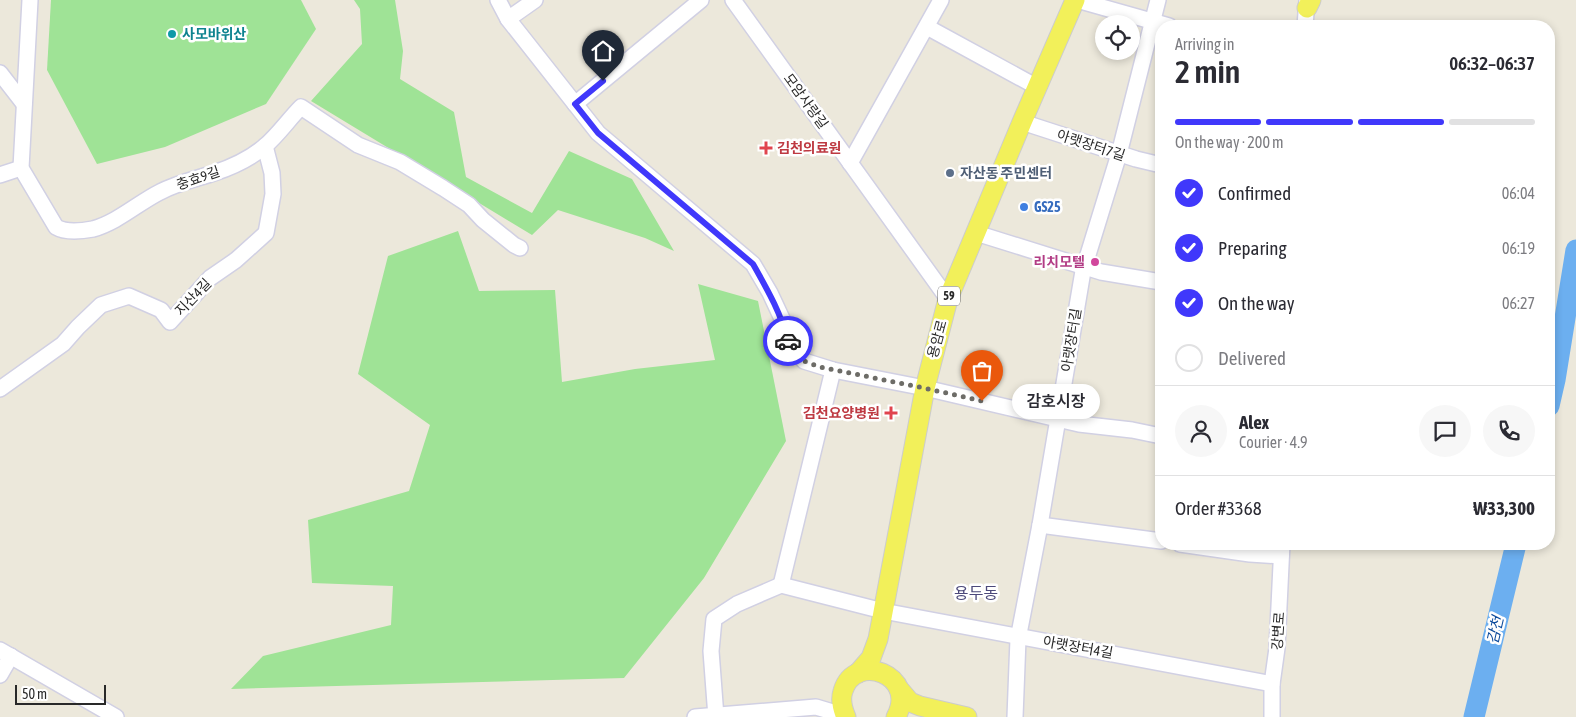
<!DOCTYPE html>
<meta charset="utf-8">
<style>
:root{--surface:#fff;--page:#f7f7f7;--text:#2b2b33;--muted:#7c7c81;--line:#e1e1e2;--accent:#4038fb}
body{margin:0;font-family:"Asap Condensed","Noto Sans KR",sans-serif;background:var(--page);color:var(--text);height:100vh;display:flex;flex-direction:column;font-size:19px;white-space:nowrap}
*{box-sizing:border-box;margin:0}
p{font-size:16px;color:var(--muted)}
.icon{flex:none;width:28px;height:28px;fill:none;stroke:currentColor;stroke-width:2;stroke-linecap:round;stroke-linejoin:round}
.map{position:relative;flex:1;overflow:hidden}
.drawer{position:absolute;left:1155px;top:20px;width:400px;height:530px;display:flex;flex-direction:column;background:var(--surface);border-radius:20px;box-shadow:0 2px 8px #0003}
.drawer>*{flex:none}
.controls{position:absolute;left:1095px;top:15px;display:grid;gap:10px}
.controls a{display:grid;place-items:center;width:45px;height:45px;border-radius:50%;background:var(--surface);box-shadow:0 2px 8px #0003;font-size:25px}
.scale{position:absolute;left:15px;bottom:12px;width:91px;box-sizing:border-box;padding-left:5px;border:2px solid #292929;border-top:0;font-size:14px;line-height:18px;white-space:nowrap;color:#292929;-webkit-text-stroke:4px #fff;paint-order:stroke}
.pin{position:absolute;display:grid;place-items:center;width:42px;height:42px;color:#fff;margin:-51px -21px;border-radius:50% 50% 50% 0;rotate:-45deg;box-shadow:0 0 5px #0007}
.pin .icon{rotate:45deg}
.courier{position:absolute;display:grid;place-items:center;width:50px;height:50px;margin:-25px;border:4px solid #4038fb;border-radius:50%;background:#fff;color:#222;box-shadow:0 1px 6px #0007}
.bubble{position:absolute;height:35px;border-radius:18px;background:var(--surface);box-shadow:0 2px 8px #0003;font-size:16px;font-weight:600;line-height:35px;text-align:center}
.headline em{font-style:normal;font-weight:600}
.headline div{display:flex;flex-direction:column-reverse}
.headline{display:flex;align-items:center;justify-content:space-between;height:85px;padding:0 20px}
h1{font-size:32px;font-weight:600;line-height:38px}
.bar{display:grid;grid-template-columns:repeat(4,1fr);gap:8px 5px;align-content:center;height:60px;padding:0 20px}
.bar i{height:6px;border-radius:4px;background:var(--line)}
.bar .active{background:var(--accent)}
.bar p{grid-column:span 4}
.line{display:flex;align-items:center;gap:12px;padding:0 20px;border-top:1px solid var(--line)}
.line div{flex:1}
.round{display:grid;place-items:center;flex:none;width:52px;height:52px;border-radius:26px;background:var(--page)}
ol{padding:0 20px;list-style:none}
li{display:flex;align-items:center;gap:15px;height:55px}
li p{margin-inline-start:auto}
li .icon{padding:5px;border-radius:50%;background:var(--accent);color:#fff;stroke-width:4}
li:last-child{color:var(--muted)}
li i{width:28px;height:28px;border:2px solid var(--line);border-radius:50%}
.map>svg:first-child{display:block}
.green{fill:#9fe396}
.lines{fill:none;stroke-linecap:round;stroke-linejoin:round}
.river{stroke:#6caff0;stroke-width:21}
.minor-casing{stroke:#d1d0e3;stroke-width:18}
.major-casing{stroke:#ccc;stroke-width:21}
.minor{stroke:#fff;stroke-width:15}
.major{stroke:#f2f05a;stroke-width:19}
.done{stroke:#6d6c67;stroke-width:5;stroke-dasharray:0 9}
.route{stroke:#4038fb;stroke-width:6}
.culture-dot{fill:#0f9aa8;stroke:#fff;stroke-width:2}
.health-dot{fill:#e0444e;stroke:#fff;stroke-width:2}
.service-dot{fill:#5c6f8a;stroke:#fff;stroke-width:2}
.shop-dot{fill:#3f7fe0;stroke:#fff;stroke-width:2}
.hotel-dot{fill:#d1479c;stroke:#fff;stroke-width:2}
.labels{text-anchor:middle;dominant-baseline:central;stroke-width:5;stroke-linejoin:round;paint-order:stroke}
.shield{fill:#fff;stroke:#696969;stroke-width:1}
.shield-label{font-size:12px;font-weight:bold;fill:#292929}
.culture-label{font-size:14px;font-weight:bold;fill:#0d838f;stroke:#fff;text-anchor:start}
.street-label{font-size:14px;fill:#292929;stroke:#fff}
.health-label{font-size:14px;font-weight:bold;fill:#be3a42;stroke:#fff;text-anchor:start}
.service-label{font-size:14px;font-weight:bold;fill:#4e5e75;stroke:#fff;text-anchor:start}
.shop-label{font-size:14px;font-weight:bold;fill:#366cbe;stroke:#fff;text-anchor:start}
.hotel-label{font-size:14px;font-weight:bold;fill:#b23c85;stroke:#fff;text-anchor:end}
.water-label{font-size:15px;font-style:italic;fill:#0c4a9b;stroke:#fff}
.quarter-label{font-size:16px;fill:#4c497a;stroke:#fff}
</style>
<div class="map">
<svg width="1576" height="717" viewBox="0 0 1576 717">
<rect width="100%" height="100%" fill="#ece8db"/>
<g class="green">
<path d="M51,0h250l15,29 -50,75 -101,43 -68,17 -50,-94z"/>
<path d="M354,0h41l8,51 -3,28 54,33 12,65 66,36 37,-62 63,28 42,72 -29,-13 -87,-28 -26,25 -221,-134 51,-57 -2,-35z"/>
<path d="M458,231l21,60 76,-1 7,92 73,-13 80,-9 -17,-76 60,17 28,140 -82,137 -80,100 -393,11 32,-33 128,-31 2,-39 -81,-3 -4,-63 101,-29 21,-66 -72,-51 30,-118z"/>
</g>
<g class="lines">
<g class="river">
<path d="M1549,406l6,-26 21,-130"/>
<path d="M1474,717l42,-173"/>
</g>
<defs>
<g id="minor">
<path d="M30,0l-9,168 35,59c10,6 26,4 37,2 25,-7 45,-26 67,-37 17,-9 36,-13 54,-19 18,-6 37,-15 51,-27 13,-11 24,-27 36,-39l57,38 42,17 43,26 26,17 14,15 31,25 6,3"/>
<path d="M498,0l10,19 90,114 155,131 17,29 14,30 4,19 16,19 29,9 92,18 154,36 53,6 29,6"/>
<path d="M733,0l215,299"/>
<path d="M1077,0l92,26"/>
<path d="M508,19l27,-19"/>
<path d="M1305,26l2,-26"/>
<path d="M927,27l110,60"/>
<path d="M0,73l24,31"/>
<path d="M575,104l126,-104"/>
<path d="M1022,122l114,37 25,6"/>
<path d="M850,163l91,-163"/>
<path d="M0,175l21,-7"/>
<path d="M976,233l125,39 60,10"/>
<path d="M0,389l63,-45 15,-17 23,-22 28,-9 32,14 9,12 40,-44 26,-18 30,-27 7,-39 -1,-21 -7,-27"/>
<path d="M1040,525l121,16"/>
<path d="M1180,544l70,10 31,2"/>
<path d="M781,585l52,-215"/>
<path d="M0,650l116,67"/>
<path d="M0,675l11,-19"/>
<path d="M695,717l121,-10 30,9"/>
<path d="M716,717l-5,-66 3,-32 23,-15 44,-19 102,26 389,73"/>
<path d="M1015,717l3,-78 22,-114 43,-254 36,-117 39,-154"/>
<path d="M1272,717v-33l5,-36 5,-104"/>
</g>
<g id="major">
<path d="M1307,8l4,-8"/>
<path d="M858,673l13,-15 7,-19 47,-251 23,-89 74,-177 53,-122"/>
<path d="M899,689l11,13 10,4 47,11"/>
<path d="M846,717c-4,-9 -6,-17 -3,-26 12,-40 76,-16 53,26"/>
</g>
</defs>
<use href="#minor" class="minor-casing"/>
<use href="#major" class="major-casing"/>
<use href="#minor" class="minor"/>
<use href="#major" class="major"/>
</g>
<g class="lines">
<path class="done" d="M788,341l16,20 16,6 104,21 58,13"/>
<path class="route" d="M603,81l-28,23 23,29 155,131c14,25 28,49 35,77"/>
</g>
<circle class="culture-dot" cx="172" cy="34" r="5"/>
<g class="health-dot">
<path d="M763.5 140.5h5v5h5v5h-5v5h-5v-5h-5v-5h5z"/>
<path d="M888.5 405.5h5v5h5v5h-5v5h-5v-5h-5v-5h5z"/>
</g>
<circle class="service-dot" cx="950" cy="173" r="5"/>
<circle class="shop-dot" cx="1024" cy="207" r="5"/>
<circle class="hotel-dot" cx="1095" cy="262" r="5"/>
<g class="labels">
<rect class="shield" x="938" y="286.5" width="22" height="19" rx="4"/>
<g class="shield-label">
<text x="949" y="296">59</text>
</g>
<g class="culture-label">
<text x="182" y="34">사모바위산</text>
</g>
<g class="street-label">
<text transform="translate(806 101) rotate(54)">모암사랑길</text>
<text transform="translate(1091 145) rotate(18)">아랫장터7길</text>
<text transform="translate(198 178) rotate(-19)">충효9길</text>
<text transform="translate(193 297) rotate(-46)">지산4길</text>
<text transform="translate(937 339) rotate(-75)">용암로</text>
<text transform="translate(1071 340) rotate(-81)">아랫장터길</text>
<text transform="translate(1278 631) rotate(-86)">강변로</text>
<text transform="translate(1078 647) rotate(10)">아랫장터4길</text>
</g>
<g class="health-label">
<text x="777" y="148">김천의료원</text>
<text x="880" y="413" text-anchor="end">김천요양병원</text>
</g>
<g class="service-label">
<text x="960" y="173">자산동 주민센터</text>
</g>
<g class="shop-label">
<text x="1034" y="207">GS25</text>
</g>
<g class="hotel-label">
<text x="1085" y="262">리치모텔</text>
</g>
<g class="water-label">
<text transform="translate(1495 630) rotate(-77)">감천</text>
</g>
<g class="quarter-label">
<text x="976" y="593">용두동</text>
</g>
</g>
</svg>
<div class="controls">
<a><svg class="icon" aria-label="locate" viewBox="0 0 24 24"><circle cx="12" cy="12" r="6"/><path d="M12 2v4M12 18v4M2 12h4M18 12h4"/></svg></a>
</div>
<div class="scale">50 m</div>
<div class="pin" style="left:982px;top:401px;background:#ea580c"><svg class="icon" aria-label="bag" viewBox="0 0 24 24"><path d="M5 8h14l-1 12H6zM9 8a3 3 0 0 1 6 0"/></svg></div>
<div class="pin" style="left:603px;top:81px;background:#1f2937"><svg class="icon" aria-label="home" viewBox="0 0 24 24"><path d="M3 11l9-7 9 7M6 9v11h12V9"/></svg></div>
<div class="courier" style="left:788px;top:341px"><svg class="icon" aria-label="car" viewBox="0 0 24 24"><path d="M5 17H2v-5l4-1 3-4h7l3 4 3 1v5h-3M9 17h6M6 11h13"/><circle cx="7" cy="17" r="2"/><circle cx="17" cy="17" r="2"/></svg></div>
<div class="bubble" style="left:1012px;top:384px;width:88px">감호시장</div>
<section class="drawer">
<div class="headline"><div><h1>2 min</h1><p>Arriving in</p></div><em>06:32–06:37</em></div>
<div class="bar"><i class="active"></i><i class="active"></i><i class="active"></i><i></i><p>On the way · 200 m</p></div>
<ol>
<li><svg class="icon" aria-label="check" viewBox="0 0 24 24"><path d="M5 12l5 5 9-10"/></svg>Confirmed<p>06:04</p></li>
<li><svg class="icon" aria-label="check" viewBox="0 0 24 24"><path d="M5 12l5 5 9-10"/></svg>Preparing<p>06:19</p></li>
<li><svg class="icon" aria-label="check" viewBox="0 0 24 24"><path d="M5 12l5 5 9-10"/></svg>On the way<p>06:27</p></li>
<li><i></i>Delivered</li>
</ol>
<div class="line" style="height:90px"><a class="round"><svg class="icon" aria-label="person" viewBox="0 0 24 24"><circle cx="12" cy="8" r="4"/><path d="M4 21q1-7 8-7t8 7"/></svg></a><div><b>Alex</b><p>Courier · 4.9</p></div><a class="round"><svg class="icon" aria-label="chat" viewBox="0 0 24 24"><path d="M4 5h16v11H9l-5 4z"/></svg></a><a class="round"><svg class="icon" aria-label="phone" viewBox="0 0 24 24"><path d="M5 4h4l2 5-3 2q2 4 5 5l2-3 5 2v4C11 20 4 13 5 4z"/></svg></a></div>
<div class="line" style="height:65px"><div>Order #3368</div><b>₩33,300</b></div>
</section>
</div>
